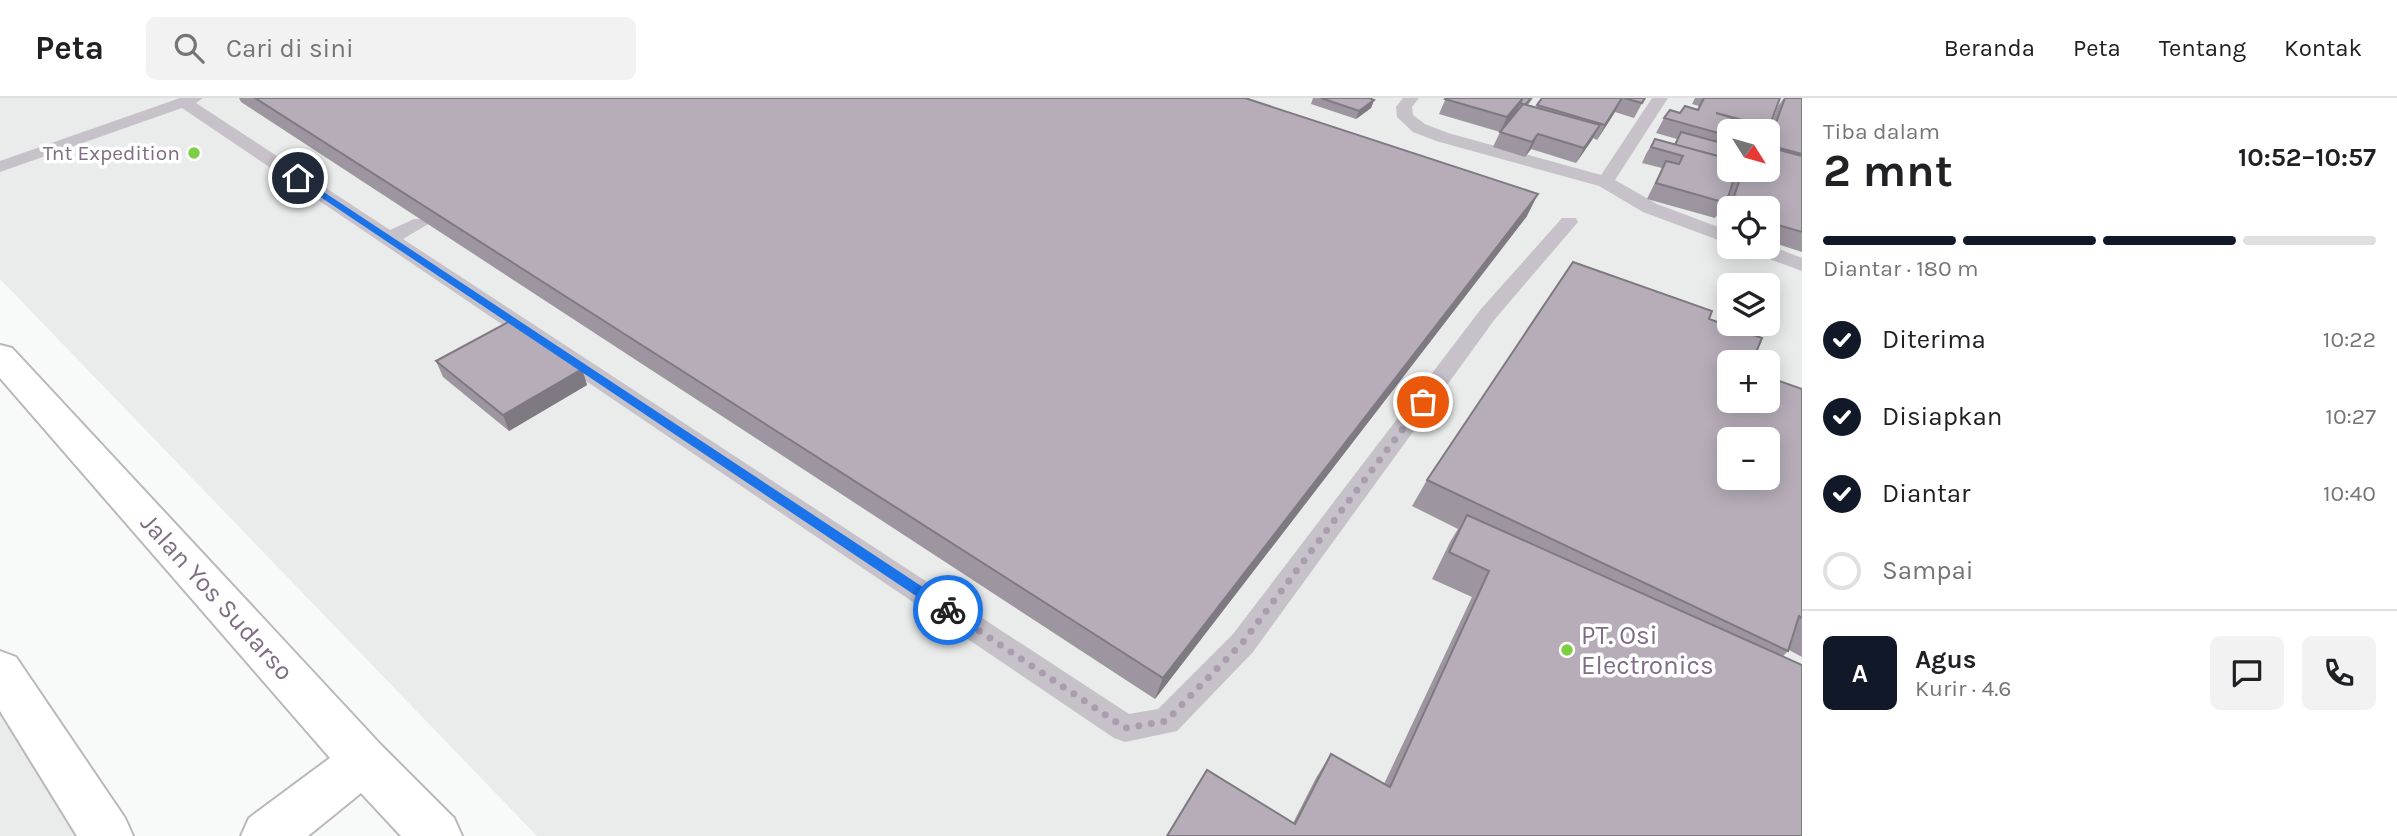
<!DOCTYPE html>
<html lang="id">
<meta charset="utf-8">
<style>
:root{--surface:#fff;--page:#f2f2f2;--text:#202124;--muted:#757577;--line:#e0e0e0;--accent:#111827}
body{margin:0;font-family:Karla,sans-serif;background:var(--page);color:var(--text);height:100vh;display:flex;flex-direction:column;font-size:26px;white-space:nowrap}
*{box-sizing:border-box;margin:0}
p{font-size:23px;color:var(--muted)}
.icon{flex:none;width:38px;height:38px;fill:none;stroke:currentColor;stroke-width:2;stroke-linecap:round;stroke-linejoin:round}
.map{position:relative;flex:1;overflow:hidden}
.drawer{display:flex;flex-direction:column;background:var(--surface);width:595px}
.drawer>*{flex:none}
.needle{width:46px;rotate:127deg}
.controls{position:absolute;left:1717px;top:21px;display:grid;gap:14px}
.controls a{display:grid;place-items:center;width:63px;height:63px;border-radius:10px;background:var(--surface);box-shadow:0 4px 18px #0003;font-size:35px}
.pin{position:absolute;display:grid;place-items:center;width:60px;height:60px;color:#fff;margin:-30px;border:4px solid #fff;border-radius:50%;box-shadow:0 2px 7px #0007}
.courier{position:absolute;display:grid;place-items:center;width:70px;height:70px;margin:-35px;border:5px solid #1a73e8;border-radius:50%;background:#fff;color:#222;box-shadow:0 2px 9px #0007}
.overview em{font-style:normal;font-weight:700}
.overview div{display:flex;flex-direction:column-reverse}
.overview{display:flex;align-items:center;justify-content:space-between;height:119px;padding:0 21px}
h1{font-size:46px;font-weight:700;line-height:52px}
.bar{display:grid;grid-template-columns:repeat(4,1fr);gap:10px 7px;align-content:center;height:84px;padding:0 21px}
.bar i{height:9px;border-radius:5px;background:var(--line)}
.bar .active{background:var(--accent)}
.bar p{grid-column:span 4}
.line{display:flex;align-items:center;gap:18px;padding:0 21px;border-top:2px solid var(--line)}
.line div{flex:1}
.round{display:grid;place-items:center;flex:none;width:74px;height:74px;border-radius:10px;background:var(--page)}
ol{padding:0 21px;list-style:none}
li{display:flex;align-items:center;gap:21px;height:77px}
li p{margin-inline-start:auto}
li .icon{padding:7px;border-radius:50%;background:var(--accent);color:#fff;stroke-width:4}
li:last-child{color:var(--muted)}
li i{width:38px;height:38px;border:4px solid var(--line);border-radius:50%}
header{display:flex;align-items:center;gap:42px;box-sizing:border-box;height:98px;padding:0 35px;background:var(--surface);border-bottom:2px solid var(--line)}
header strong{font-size:33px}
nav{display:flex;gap:38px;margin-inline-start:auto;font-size:24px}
.search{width:490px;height:63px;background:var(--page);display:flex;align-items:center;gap:18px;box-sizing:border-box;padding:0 24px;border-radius:10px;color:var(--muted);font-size:26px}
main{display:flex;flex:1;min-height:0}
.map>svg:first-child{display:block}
.built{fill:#eaebeb;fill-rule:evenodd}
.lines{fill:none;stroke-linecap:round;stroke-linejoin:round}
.primary-casing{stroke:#bcb6bd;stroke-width:4}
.lane{fill:#c7c2c9;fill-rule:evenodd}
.primary{fill:#fff;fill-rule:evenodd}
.wall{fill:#9d959f}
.shaded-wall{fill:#7f7982}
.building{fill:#b6adb9;stroke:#7f7982;stroke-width:2;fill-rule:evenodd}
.route{fill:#1a73e8}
.done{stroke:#aa9eae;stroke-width:7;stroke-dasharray:0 12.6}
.poi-dot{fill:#7dce44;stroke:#fff;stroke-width:2.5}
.labels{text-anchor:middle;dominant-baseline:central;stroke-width:7;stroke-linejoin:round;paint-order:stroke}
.far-poi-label{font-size:21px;fill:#806d85;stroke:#fff;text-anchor:end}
.street-label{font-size:26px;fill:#806d85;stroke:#fff}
.poi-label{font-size:26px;fill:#806d85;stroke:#fff;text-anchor:start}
</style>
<header>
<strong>Peta</strong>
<div class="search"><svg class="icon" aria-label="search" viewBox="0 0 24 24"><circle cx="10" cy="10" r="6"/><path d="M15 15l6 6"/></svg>Cari di sini</div>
<nav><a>Beranda</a><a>Peta</a><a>Tentang</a><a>Kontak</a></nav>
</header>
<main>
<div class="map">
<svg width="1802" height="738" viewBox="0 0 1802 738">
<rect width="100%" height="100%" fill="#f8faf9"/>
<g class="built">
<path d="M0,0h1802v738h-1265l-537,-557zM1729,33h39v39h-39zM1729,110h39v39h-39zM1729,187h39v39h-39zM1729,264h39v39h-39zM1729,341h39v39h-39z"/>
<path d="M0,593l90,145h-90z"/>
</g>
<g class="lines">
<defs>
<g id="primary">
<path d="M0,247l12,3 369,397 73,73 8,18h-61l-40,-43 -53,43h-67l8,-18 81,-60 -330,-380z"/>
<path d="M0,553l16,6 109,161 8,18h-56l-77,-125z"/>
</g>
</defs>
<use href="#primary" class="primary-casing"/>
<g class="lane">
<path d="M180,0h23l-7,5 194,127 24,-11h14l2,4 -27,16 726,475 29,-5 75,-75 248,-325 81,-91h14l2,4 -83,97 -242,333 -76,79 -52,11 -11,-4 -932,-630 -182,64v-11z"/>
<path d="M1403,0h16l-7,9 1,8 12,9 23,9 153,42 51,-77h16l-53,82 42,24 72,27v13l-86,-32 -44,-26 -163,-45 -23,-9 -16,-15 -1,-10z"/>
<path d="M1768,147l34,13v13l-55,-20 -3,-4z"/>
</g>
<use href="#primary" class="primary"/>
</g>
<g class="wall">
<path d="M239,0h1006l282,118 -372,483 -914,-597z"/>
<path d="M1313,0h56l5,2 -3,8 -15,11 -45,-15z"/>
<path d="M1446,0h87l-5,7 8,2 6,-9h103l-11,20 -19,-6 -18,28 -4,-2 -17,25 -45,-14 -6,8 -32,-10 7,-15 -61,-18z"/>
<path d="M1695,0h85l-11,29 -3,4h-37v39l2,9 -5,24 -11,15 -68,-19 15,-31 -20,-5 4,-9 9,-15 19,5 3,-5 -21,-6 8,-15 16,-5 17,-4 2,-3 -7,-2z"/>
<path d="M1784,0h18v154l-34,-11v-33h-39v22l-11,-3 18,-53 4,-4h28v-38l10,-26z"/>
<path d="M1709,221l20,43 73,27v268l-13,-7 -6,6 19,180h-635l126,-13 23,-45 15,-24 53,30 88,-187 -40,-18 18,-37 8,-13 -46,-23 15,-26z"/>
<path d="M436,263l146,8 5,16 -78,46 -66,-54z"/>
</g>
<g class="shaded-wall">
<path d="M1523,0l-7,14 -16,20 7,-15z"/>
<path d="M1622,0l-7,14 -18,28 8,-15z"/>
<path d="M1374,2l-3,8 -15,11 3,-8z"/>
<path d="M1600,27l-8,15 -16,23 8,-15z"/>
<path d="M1538,36l-7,15 -6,8 7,-15z"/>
<path d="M1538,96l-11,22 -372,483 8,-21z"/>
<path d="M582,271l5,16 -78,46 -6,-16z"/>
</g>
<g class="building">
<path d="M255,0h990l293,96 -375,484z"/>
<path d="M1321,0h48l5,2 -15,11z"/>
<path d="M1446,0h77l-16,19 -62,-18z"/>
<path d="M1523,0h8l-6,7 -5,-2z"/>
<path d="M1542,0h80l-17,27 -68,-20z"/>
<path d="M1624,0h21l-3,5z"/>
<path d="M1704,0h76l-11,29 -53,-14 47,14 -2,4h-32v5l-65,-18 6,-8 10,3 5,-7 13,4z"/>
<path d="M1785,0h17v56l-34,-9v-11l2,-6h4z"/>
<path d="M1523,6l77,21 -16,23 -46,-14 -6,8 -32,-10z"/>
<path d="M1681,34l48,13v14l-54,-14z"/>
<path d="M1655,41l74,20v11h6l-4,9h3l-8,24 -70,-20 10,-22 13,3 4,-8 -32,-9z"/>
<path d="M1768,49l34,9v76l-34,-10v-14h-38l13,-38h25z"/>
<path d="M1573,164l139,49 -3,8 53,19 -10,24h-23v39h39v-24l34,12v229l-3,-2 -11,35 -361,-171zM1729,341h39v39h-39z"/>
<path d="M514,221l68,50 -79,46 -67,-54z"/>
<path d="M1467,417l335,150v171h-635l40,-66 88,54 36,-70 59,33 99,-216 -40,-19z"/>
</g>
<path class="route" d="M298,77l655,432v7h-10l-648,-434z"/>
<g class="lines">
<path class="done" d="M948,512l177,118 41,-7 77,-79 180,-240"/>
</g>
<g class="poi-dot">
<circle cx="194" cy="55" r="7"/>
<circle cx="1567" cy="552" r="7"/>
</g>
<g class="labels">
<g class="far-poi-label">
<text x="180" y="55">Tnt Expedition</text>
</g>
<g class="street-label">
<text transform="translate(217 499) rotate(48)">Jalan Yos Sudarso</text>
</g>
<g class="poi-label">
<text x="1581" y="537">PT. Osi<tspan x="1581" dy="30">Electronics</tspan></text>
</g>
</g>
</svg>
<div class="controls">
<a><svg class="needle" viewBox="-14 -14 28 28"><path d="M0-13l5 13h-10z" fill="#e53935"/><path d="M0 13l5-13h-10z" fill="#757577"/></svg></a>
<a><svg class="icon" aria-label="locate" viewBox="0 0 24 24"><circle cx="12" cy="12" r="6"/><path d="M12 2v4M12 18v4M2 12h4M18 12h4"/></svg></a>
<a><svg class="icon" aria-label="layers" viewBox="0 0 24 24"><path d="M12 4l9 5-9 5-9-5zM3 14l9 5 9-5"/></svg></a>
<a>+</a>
<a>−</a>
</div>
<div class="pin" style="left:1423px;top:304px;background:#ea580c"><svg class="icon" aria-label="bag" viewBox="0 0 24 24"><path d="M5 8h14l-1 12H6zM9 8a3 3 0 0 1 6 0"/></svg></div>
<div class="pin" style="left:298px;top:80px;background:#1f2937"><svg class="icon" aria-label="home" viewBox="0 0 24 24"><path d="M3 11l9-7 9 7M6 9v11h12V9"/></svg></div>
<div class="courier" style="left:948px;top:512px"><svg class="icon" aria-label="bike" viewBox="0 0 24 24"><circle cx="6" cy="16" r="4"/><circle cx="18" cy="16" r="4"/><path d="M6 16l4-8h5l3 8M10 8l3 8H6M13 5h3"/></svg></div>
</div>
<section class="drawer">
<div class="overview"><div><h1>2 mnt</h1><p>Tiba dalam</p></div><em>10:52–10:57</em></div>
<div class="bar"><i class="active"></i><i class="active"></i><i class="active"></i><i></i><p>Diantar · 180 m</p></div>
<ol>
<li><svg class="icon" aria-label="check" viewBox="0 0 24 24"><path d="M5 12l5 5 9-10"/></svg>Diterima<p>10:22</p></li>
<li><svg class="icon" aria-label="check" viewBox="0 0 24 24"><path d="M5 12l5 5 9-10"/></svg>Disiapkan<p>10:27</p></li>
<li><svg class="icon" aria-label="check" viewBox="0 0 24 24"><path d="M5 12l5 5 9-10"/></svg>Diantar<p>10:40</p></li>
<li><i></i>Sampai</li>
</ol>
<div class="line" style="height:126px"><b class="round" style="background:var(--accent);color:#fff">A</b><div><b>Agus</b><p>Kurir · 4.6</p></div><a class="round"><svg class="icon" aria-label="chat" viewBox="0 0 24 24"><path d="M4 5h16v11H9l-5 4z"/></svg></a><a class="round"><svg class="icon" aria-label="phone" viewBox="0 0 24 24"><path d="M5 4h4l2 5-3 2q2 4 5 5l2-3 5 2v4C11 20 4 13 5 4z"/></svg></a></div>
</section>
</main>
